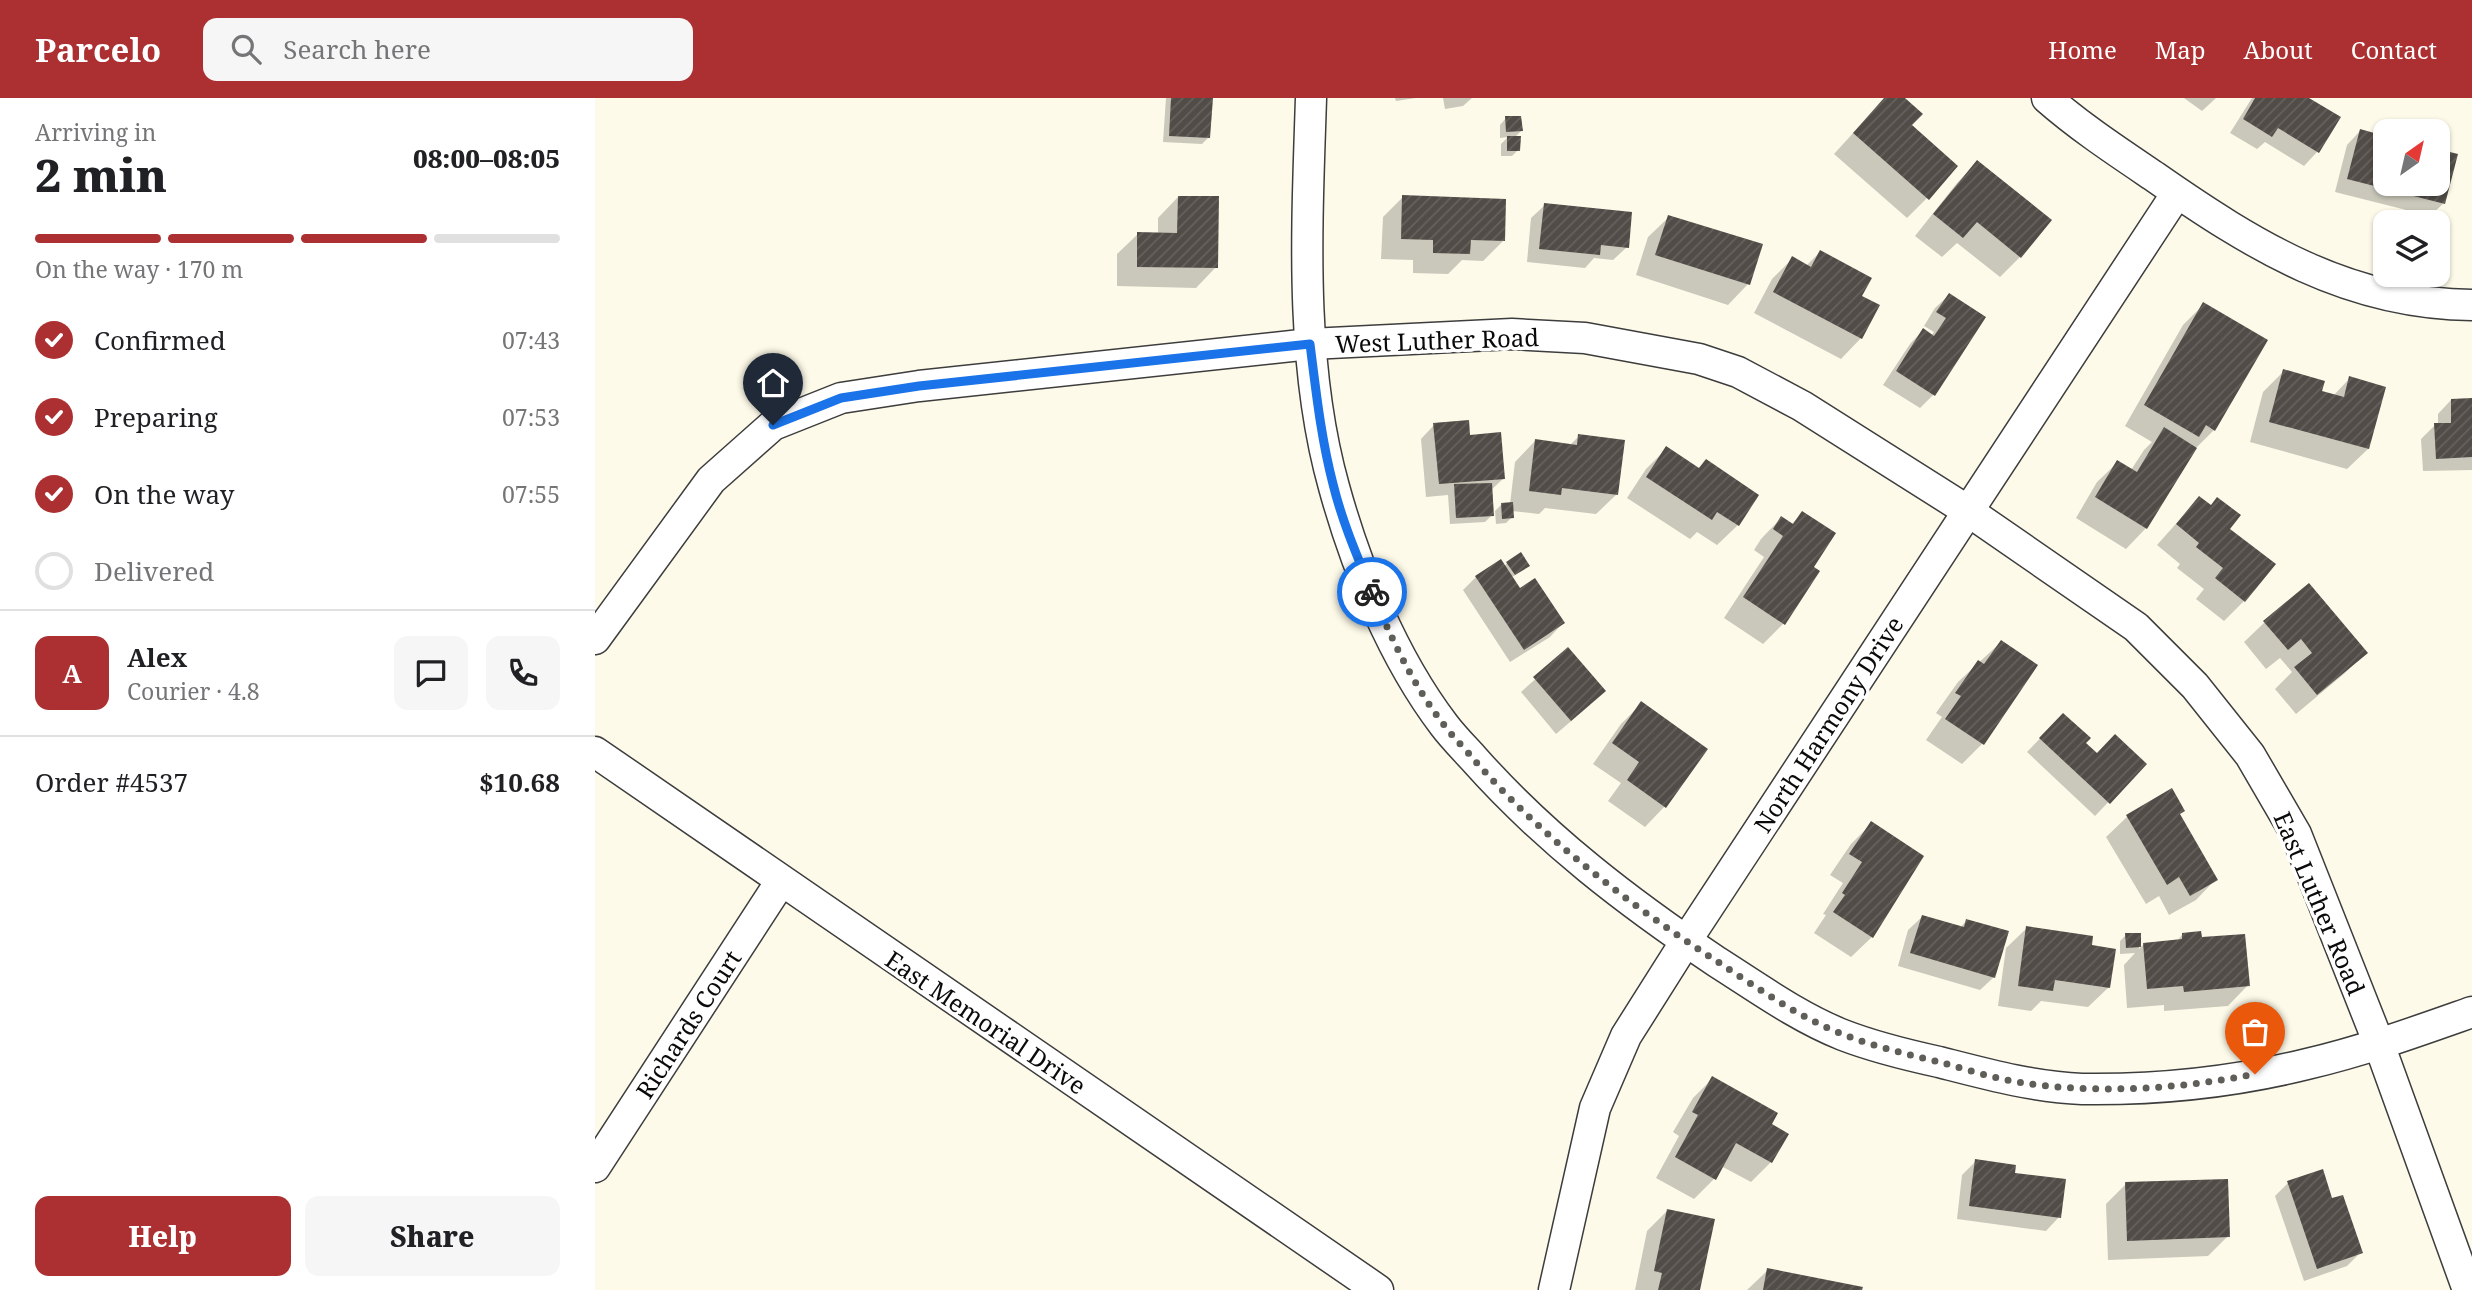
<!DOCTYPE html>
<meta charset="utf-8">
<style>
:root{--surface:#fff;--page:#f6f6f6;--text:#202124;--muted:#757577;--line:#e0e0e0;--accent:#ac3031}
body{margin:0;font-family:"Noto Serif",serif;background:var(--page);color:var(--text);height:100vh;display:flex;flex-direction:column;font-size:26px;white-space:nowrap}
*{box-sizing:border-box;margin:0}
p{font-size:23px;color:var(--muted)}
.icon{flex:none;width:38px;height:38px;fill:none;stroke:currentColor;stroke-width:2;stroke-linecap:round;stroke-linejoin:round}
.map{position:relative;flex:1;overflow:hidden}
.details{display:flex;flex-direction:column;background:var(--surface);width:595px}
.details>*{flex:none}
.needle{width:46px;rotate:34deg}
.tools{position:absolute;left:1778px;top:21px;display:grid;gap:14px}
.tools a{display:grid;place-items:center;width:77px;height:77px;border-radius:14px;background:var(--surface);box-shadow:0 2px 5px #0004;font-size:35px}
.pin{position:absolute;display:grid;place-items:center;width:60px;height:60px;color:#fff;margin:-72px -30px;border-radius:50% 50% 50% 0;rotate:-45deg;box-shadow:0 0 7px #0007}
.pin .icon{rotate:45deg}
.courier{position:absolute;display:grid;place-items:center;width:70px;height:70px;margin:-35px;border:5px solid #1a73e8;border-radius:50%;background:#fff;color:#222;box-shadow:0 2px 9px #0007}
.overview em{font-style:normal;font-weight:800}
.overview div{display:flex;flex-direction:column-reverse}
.overview{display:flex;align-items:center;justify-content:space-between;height:119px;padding:0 35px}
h1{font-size:46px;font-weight:800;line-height:52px}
.bar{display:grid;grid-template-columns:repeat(4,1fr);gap:10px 7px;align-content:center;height:84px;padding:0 35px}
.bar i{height:9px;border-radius:5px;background:var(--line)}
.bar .current{background:var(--accent)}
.bar p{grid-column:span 4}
.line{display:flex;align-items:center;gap:18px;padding:0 35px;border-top:2px solid var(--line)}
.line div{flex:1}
.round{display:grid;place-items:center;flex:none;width:74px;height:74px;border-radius:14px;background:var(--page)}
ol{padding:0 35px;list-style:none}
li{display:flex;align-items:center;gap:21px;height:77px}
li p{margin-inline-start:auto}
li .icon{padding:7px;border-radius:50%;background:var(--accent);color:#fff;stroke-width:4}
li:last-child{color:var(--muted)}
li i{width:38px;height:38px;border:4px solid var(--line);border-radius:50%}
.button{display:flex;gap:14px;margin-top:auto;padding:14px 35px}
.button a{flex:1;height:80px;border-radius:14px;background:var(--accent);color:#fff;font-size:28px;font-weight:800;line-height:80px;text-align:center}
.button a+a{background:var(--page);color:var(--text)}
header{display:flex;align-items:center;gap:42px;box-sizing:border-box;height:98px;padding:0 35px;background:var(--accent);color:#fff}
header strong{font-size:33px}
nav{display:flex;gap:38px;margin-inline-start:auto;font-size:24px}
.search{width:490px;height:63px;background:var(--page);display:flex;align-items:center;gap:18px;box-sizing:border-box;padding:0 24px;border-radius:14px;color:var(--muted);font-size:26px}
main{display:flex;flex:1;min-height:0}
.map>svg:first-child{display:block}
.shadow{fill:#0003}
.building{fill:url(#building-hatch)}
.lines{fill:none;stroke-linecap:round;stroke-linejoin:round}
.street-casing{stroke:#3d3d3d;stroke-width:33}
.street{stroke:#fff;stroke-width:30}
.done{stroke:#5f5e58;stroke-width:7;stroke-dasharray:0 12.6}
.route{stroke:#1a73e8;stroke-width:9}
.labels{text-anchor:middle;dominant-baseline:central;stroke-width:7;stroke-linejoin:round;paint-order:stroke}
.street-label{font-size:24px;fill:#0a0a0a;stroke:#fff}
</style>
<header>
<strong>Parcelo</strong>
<div class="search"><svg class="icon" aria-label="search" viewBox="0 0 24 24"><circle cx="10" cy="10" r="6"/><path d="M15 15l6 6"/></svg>Search here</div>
<nav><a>Home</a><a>Map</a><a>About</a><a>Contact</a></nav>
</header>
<main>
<section class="details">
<div class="overview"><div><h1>2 min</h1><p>Arriving in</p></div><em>08:00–08:05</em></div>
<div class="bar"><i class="current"></i><i class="current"></i><i class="current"></i><i></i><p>On the way · 170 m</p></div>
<ol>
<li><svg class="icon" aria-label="check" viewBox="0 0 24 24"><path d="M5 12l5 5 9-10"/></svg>Confirmed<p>07:43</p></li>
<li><svg class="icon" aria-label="check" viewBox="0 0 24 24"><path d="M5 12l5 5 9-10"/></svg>Preparing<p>07:53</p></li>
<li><svg class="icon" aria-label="check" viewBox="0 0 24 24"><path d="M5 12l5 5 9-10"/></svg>On the way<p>07:55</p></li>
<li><i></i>Delivered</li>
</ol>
<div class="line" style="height:126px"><b class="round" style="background:var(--accent);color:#fff">A</b><div><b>Alex</b><p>Courier · 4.8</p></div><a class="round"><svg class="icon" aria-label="chat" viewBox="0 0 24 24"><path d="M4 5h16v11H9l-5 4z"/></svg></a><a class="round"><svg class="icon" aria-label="phone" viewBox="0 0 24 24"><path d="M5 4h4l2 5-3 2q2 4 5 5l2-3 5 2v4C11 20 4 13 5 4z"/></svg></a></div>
<div class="line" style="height:91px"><div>Order #4537</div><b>$10.68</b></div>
<div class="button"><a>Help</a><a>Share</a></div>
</section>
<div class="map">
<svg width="1877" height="1192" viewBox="0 0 1877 1192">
<defs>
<pattern id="building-hatch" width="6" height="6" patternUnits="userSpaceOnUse" patternTransform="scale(1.75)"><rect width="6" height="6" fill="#514c47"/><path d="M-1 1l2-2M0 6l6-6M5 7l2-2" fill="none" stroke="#65615d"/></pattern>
</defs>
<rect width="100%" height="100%" fill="#fdfae9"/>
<g class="shadow">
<path d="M571,0h45l-3,40 -6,6 -39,-2z"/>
<path d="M800,0h21l-20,3z"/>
<path d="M848,0h29l-9,8 -18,3z"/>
<path d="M1290,0h17l25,100 -20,20 -73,-64z"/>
<path d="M1589,0h32l-14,13z"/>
<path d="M1657,0h54l33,20 -22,34 -13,14 -39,-24 -8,7 -27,-16z"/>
<path d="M911,20l15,13 -7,7 4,12 -6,6h-11v-12l7,-7 -8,1v-13z"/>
<path d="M1765,33l25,7v46h53v-33l18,5 -12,47 -14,13 -95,-24 12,-47z"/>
<path d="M1382,65l72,57 -29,37 -20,20 -43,-34 -15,14 -27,-21 42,-53z"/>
<path d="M583,99l38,70 -20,21 -79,-2v-32l21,-20h20v-16z"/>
<path d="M808,99l100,44 -20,20 -21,-1 -14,14 -35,-1v-13l-32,-1 2,-42z"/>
<path d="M950,107l82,42 -14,13 -19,-2 -9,10 -58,-6 4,-44z"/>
<path d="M1074,119l79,67 -20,21 -92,-30 12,-38z"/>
<path d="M1225,154l40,45 18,9 -17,32 -20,21 -87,-46 18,-34 20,-20 14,7z"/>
<path d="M1354,197l35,22 -50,77 -14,14 -37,-23 27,-41 13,-14 8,6 3,-4 -10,-6 11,-18z"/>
<path d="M1608,207l11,125 -20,20 -48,78 -20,21 -50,-31 21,-36 21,-20 13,8 13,-20 8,-8 -27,-16 58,-101z"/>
<path d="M1689,273l36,21 13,4 17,-18 18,71 -21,20 -97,-27 13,-50z"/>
<path d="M1856,302h21v70l-49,1 -2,-32 14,-14h3v-11z"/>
<path d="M839,327l34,12 36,41 -14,13 2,24 -7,7 -35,2 -2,-29 -22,2 -5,-58z"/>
<path d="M984,338l38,58 -21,20 -51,-6 -6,6 -27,-3v6l-6,6 -10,1 -1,-13 7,-7h8l5,-42 20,-21 34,5z"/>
<path d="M1071,351l32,20 8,-8 32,64 -21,20 -20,-13 -7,7 -63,-41 19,-29z"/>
<path d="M1604,400l29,31 16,72 -20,20 -28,-22 8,-10 -27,-21 3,-4 -23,-19z"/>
<path d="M1207,415l10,54 -29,57 -20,20 -39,-26 40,-61 -10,-7 7,-11 20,-21 10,7z"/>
<path d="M912,465l21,3 -17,12 8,12 44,33 -13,14 -40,25 -47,-72 13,-13 28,-10z"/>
<path d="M1670,524l100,31 -20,20 -49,41 -21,-25 17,-17 -12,-14 -14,11 -22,-27z"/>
<path d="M1406,544l-19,102 -20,20 -36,-24 16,-23 -6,-4 22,-31z"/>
<path d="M973,552l22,55 -34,29 -35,-42z"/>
<path d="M1047,605l23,103 -20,21 -37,-26 13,-18 -28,-19 28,-40z"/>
<path d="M1468,617l20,28 14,12 48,9 -50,52 -68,-64z"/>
<path d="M1576,693l8,24 37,64 -20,21 -27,15 -10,-19 -13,8 -40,-67 21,-20z"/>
<path d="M1276,726l51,33 -50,80 -21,20 -37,-24 12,-18 -3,-1 20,-31 -13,-8 21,-31z"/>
<path d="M1327,819l38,11 7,-8 27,57 -14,13 -82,-24 10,-36z"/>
<path d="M1432,830l63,19 19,40 -21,20 -47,-6 -10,10 -33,-5 8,-58z"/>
<path d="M1531,837h13v14l5,-5 32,-2 6,-7 18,4 48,46 -20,21 -64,5v-6l-37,3 -3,-43 11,-12 -15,1v-13z"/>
<path d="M1118,980l57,47 1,37 -20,20 -30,-16 -7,13 -20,20 -38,-21 23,-42 -6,-4 20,-34z"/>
<path d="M1381,1063l83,56 -13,14 -89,-12 5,-44z"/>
<path d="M1693,1085l43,18 30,51 -14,14 -43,15 -29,-85z"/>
<path d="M1531,1086l102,52 -20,20 -100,4 -2,-56z"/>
<path d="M1072,1113l31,79h-63l12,-59z"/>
<path d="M1173,1172l93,20h-114z"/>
</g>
<g class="building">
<path d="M576,0h42l-3,40 -41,-2z"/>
<path d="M1289,0h21l18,16 -11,11 46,41 -29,34 -76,-67z"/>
<path d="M1660,0h54l32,19 -22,36 -41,-25 -6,9 -29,-18z"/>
<path d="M910,18h16l2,15 -17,1z"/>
<path d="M1765,31l25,7v48h53v-35l20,5 -13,50 -98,-25z"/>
<path d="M912,38h14l-1,15h-13z"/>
<path d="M1382,62l75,60 -31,38 -44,-36 -14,16 -30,-24z"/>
<path d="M807,97l104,4 -1,42 -34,-1 -1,14 -37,-1v-13l-32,-1z"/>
<path d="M583,98h41l-1,72 -81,-1v-35l40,1z"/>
<path d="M949,105l88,9 -3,36 -28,-3 -1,10 -61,-6z"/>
<path d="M1073,117l95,29 -13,41 -95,-30z"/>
<path d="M1225,152l52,28 -10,18 18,9 -18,34 -89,-47 19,-36 19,11z"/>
<path d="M1354,195l37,24 -51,79 -39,-25 27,-43 11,8 12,-18 -10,-6z"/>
<path d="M1608,204l65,38 -53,91 -9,-6 -7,12 -55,-32z"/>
<path d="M1688,271l42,12 -3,10 22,6 5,-21 37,11 -17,62 -100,-27z"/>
<path d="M1877,300v59l-36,2 -2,-36h17v-24z"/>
<path d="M874,322l1,15 31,-3 4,47 -66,5 -6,-61z"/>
<path d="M1569,329l33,21 -50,81 -52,-32 22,-37 20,12z"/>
<path d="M983,336l47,6 -7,55 -56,-7 -1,7 -32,-4 6,-52 42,6z"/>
<path d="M1071,348l33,22 7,-9 53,36 -20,31 -22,-14 -5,8 -66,-43z"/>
<path d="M897,385l2,33 -38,2 -2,-34z"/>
<path d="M1604,398l12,9 6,-8 24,18 -11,14 46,35 -31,38 -30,-24 8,-10 -27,-21 3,-4 -23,-19z"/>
<path d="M918,404l1,16 -12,1 -1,-16z"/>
<path d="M1207,413l34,22 -22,34 6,4 -35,54 -42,-28 40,-61 -10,-7 8,-13 12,8z"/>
<path d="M926,454l9,14 -15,9 -9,-13z"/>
<path d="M906,461l19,29 15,-10 30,45 -41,27 -49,-74z"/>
<path d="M1714,485l59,70 -51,42 -23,-28 18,-14 -11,-14 -13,11 -25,-29z"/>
<path d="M1406,542l37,25 -54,80 -39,-26 16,-23 -6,-3 23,-33 6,4z"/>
<path d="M973,549l38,44 -35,30 -38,-44z"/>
<path d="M1046,603l67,48 -42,59 -39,-28 12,-18 -27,-19z"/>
<path d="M1468,615l28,25 -5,5 11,10 18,-19 32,30 -37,40 -71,-66z"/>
<path d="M1577,690l13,23 -5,3 38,66 -28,16 -11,-19 -12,8 -41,-70z"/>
<path d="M1276,723l53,35 -51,82 -40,-26 12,-17 -3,-2 20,-31 -13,-8z"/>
<path d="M1327,817l42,12 2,-8 43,12 -14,47 -85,-25z"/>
<path d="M1431,828l67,10 -1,9 24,4 -6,39 -55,-8 -2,11 -35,-5z"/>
<path d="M1606,833l1,6 43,-3 5,52 -66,6 -1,-6 -36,3 -4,-46 39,-4v-6z"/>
<path d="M1530,835h16v14l-15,1z"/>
<path d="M1117,978l66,37 -6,11 17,10 -17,29 -36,-20 -20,37 -41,-23 23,-42 -6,-3z"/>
<path d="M1380,1061l41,6 -1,8 51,6 -5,39 -92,-12z"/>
<path d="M1728,1071l9,29 11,-3 20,58 -46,16 -30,-88z"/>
<path d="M1633,1081l2,58 -103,4 -2,-59z"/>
<path d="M1072,1111l48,10 -15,71h-42l4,-17 -8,-2z"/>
<path d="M1172,1170l96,19 -1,3h-99z"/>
</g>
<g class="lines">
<defs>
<g id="street">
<path d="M716,0c-4,127 -12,265 23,389 22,80 59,171 110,238 9,12 20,23 30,34 71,80 155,144 243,203 41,26 81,55 126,73 31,12 64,20 96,27 47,12 94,25 143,27 75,1 153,-7 225,-25 56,-13 111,-33 165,-52"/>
<path d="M1452,0c33,29 71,54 108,79 99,69 193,127 317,128"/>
<path d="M0,541l116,-159 62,-55 68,-27 78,-12 391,-42 202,-10 73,4 114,21 39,13 64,34 166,105 168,116 59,59 55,69 46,79 83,210 89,246"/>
<path d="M0,654l783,538"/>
<path d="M0,1069l186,-286"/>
<path d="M959,1192l41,-182 31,-72 60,-95 491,-748"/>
</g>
</defs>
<use href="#street" class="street-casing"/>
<use href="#street" class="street"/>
</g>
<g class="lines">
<path class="done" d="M777,494c19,46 41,93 72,133 10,13 22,25 32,37 70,79 154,143 242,200 40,26 81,56 127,73 30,12 62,19 94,27 27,7 56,17 84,21 76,11 157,6 232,-9"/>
<path class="route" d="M178,327l68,-27 78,-12 391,-42c6,47 11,94 23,140 9,37 24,72 39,108"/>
</g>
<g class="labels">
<g class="street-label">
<text transform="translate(842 242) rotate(-2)">West Luther Road</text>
<text transform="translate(1233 626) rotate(-57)">North Harmony Drive</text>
<text transform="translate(1725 805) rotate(67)">East Luther Road</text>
<text transform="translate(391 924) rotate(34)">East Memorial Drive</text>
<text transform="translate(93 926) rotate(-57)">Richards Court</text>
</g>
</g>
</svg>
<div class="tools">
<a><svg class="needle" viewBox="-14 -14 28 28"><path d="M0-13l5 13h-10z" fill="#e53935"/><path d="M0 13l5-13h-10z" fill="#757577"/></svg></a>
<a><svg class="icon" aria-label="layers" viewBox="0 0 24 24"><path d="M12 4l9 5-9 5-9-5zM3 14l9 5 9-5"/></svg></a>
</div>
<div class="pin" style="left:1660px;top:976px;background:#ea580c"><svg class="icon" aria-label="bag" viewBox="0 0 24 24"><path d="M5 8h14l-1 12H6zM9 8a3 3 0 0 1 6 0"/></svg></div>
<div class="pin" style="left:178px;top:327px;background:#1f2937"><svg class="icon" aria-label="home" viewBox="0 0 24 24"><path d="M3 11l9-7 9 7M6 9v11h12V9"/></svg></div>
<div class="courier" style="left:777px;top:494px"><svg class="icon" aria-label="bike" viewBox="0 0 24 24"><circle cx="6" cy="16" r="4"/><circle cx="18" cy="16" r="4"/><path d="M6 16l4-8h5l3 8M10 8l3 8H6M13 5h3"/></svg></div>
</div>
</main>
